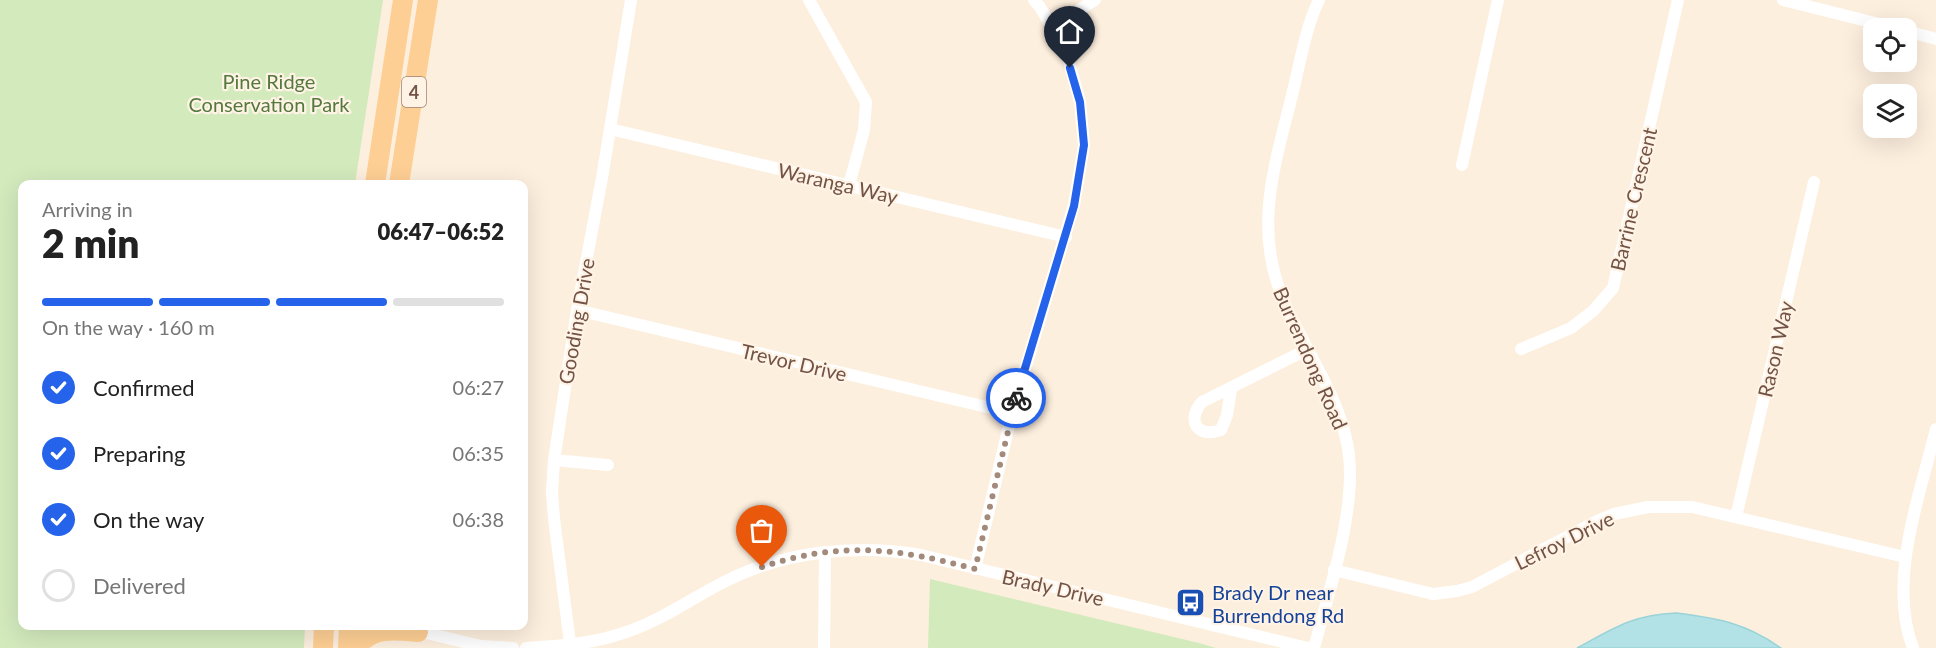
<!DOCTYPE html>
<meta charset="utf-8">
<style>
:root{--surface:#fff;--page:#f6f6f6;--text:#222;--muted:#767676;--line:#e0e0e0;--accent:#2563eb}
body{margin:0;font-family:Lato,sans-serif;background:var(--page);color:var(--text);height:100vh;display:flex;flex-direction:column;font-size:22px;white-space:nowrap}
*{box-sizing:border-box;margin:0}
p{font-size:20px;color:var(--muted)}
.icon{flex:none;width:33px;height:33px;fill:none;stroke:currentColor;stroke-width:2;stroke-linecap:round;stroke-linejoin:round}
.map{position:relative;flex:1;overflow:hidden}
.panel{position:absolute;left:18px;top:180px;width:510px;height:450px;display:flex;flex-direction:column;background:var(--surface);border-radius:12px;box-shadow:0 6px 24px #0002}
.panel>*{flex:none}
.fabs{position:absolute;left:1863px;top:18px;display:grid;gap:12px}
.fabs a{display:grid;place-items:center;width:54px;height:54px;border-radius:12px;background:var(--surface);box-shadow:0 6px 24px #0002;font-size:30px}
.pin{position:absolute;display:grid;place-items:center;width:51px;height:51px;color:#fff;margin:-62px -26px;border-radius:50% 50% 50% 0;rotate:-45deg;box-shadow:0 0 6px #0007}
.pin .icon{rotate:45deg}
.courier{position:absolute;display:grid;place-items:center;width:60px;height:60px;margin:-30px;border:4px solid #2563eb;border-radius:50%;background:#fff;color:#222;box-shadow:0 2px 8px #0007}
.summary em{font-style:normal;font-weight:800}
.summary div{display:flex;flex-direction:column-reverse}
.summary{display:flex;align-items:center;justify-content:space-between;height:102px;padding:0 24px}
h1{font-size:39px;font-weight:800;line-height:45px}
.bar{display:grid;grid-template-columns:repeat(4,1fr);gap:9px 6px;align-content:center;height:72px;padding:0 24px}
.bar i{height:8px;border-radius:4px;background:var(--line)}
.bar .current{background:var(--accent)}
.bar p{grid-column:span 4}
ol{padding:0 24px;list-style:none}
li{display:flex;align-items:center;gap:18px;height:66px}
li p{margin-inline-start:auto}
li .icon{padding:6px;border-radius:50%;background:var(--accent);color:#fff;stroke-width:4}
li:last-child{color:var(--muted)}
li i{width:33px;height:33px;border:3px solid var(--line);border-radius:50%}
.map>svg:first-child{display:block}
.green{fill:#d3eabd}
.water{fill:#b3e2e6;stroke:#99d3d8;stroke-width:1.5}
.lines{fill:none;stroke-linecap:round;stroke-linejoin:round}
.street{stroke:#fff;stroke-width:12}
.primary{stroke:#fecf94;stroke-width:20}
.done{stroke:#a38a7b;stroke-width:6;stroke-dasharray:0 10.8}
.route{stroke:#2563eb;stroke-width:8}
.labels{text-anchor:middle;dominant-baseline:central;stroke-width:4.5;stroke-linejoin:round;paint-order:stroke}
.shield{fill:#fff3e5;stroke:#9d8376;stroke-width:1.5}
.shield-label{font-size:18px;font-weight:bold;fill:#735346}
.park-label{font-size:20px;fill:#54793e;stroke:#fff3e5}
.street-label{font-size:20px;fill:#735346;stroke:#fff3e5}
.transit-label{font-size:20px;fill:#164399;stroke:#fff3e5;text-anchor:start}
</style>
<div class="map">
<svg width="1936" height="648" viewBox="0 0 1936 648">
<rect width="100%" height="100%" fill="#fdefde"/>
<g class="green">
<path d="M0,0h383l-28,184h-333v442h283l-1,22h-304z"/>
<path d="M930,579l269,64 17,5h-288z"/>
</g>
<path class="water" d="M1676,613c42,5 69,10 105,35h-204c37,-20 55,-33 99,-35z"/>
<g class="lines">
<g class="street">
<path d="M809,0l57,102 -2,28 -15,55"/>
<path d="M1783,0l112,28"/>
<path d="M1052,27l43,-27"/>
<path d="M1906,31l30,8"/>
<path d="M610,129l456,108"/>
<path d="M1462,165l36,-165"/>
<path d="M577,310l435,103"/>
<path d="M1521,349l50,-21 22,-17 20,-23 65,-288"/>
<path d="M1231,389l-4,26 -6,15c-24,9 -35,-10 -19,-28l106,-53"/>
<path d="M554,460l54,5"/>
<path d="M1736,517l78,-335"/>
<path d="M975,569l37,-156 62,-208 10,-60 -4,-43 -14,-51 -26,-44 -6,-7"/>
<path d="M1334,570l99,24 24,-3 15,-4 125,-66 17,-7 34,-7h44l213,50"/>
<path d="M414,630l67,16 32,2"/>
<path d="M570,643l-16,-124 -2,-27 2,-32 23,-150 25,-132 29,-178"/>
<path d="M526,648c30,-2 63,-4 91,-13 40,-11 71,-35 107,-53 60,-31 131,-38 197,-27l387,93"/>
<path d="M824,648l1,-96"/>
<path d="M1314,648c15,-57 44,-142 34,-200 -9,-52 -42,-96 -63,-144 -34,-77 -9,-141 9,-217 7,-29 12,-60 25,-87"/>
<path d="M1913,648c-26,-67 7,-153 23,-219"/>
</g>
<g class="primary">
<path d="M375,184l28,-184"/>
<path d="M399,184l29,-184"/>
<path d="M323,648l1,-22"/>
<path d="M348,648l1,-22"/>
<path d="M356,648c16,-22 38,-18 62,-16"/>
</g>
</g>
<g class="lines">
<path class="done" d="M762,567c78,-26 135,-19 213,2l41,-171"/>
<path class="route" d="M1016,398l58,-192 10,-61 -4,-43 -10,-34"/>
</g>
<defs>
<symbol id="bus-square" viewBox="-11 -11 22 22"><rect x="-9" y="-9" width="18" height="18" rx="4" fill="#1a4fb4" stroke="#fff3e5"/><path d="M-5-6H5V4H4V6H2V4H-2V6H-4V4H-5ZM-3.5-4V0h7V-4ZM-3.5 1.2v1.5H-2V1.2ZM2 1.2v1.5H3.5V1.2Z" fill="#fff"/></symbol>
</defs>
<g fill-rule="evenodd">
<use href="#bus-square" x="1174" y="586" width="33" height="33"/>
</g>
<g class="labels">
<rect class="shield" x="402" y="77" width="24" height="30" rx="4.5"/>
<g class="shield-label">
<text x="414" y="92">4</text>
</g>
<g class="park-label">
<text x="269" y="81">Pine Ridge<tspan x="269" dy="23">Conservation Park</tspan></text>
</g>
<g class="street-label">
<text transform="translate(838 183) rotate(13)">Waranga Way</text>
<text transform="translate(1633 199) rotate(-77)">Barrine Crescent</text>
<text transform="translate(576 321) rotate(-80)">Gooding Drive</text>
<text transform="translate(1775 349) rotate(-77)">Rason Way</text>
<text transform="translate(1311 358) rotate(66)">Burrendong Road</text>
<text transform="translate(794 362) rotate(13)">Trevor Drive</text>
<text transform="translate(1564 540) rotate(-26)">Lefroy Drive</text>
<text transform="translate(1053 587) rotate(13)">Brady Drive</text>
</g>
<g class="transit-label">
<text x="1212" y="592">Brady Dr near<tspan x="1212" dy="23">Burrendong Rd</tspan></text>
</g>
</g>
</svg>
<div class="fabs">
<a><svg class="icon" aria-label="locate" viewBox="0 0 24 24"><circle cx="12" cy="12" r="6"/><path d="M12 2v4M12 18v4M2 12h4M18 12h4"/></svg></a>
<a><svg class="icon" aria-label="layers" viewBox="0 0 24 24"><path d="M12 4l9 5-9 5-9-5zM3 14l9 5 9-5"/></svg></a>
</div>
<div class="pin" style="left:762px;top:567px;background:#ea580c"><svg class="icon" aria-label="bag" viewBox="0 0 24 24"><path d="M5 8h14l-1 12H6zM9 8a3 3 0 0 1 6 0"/></svg></div>
<div class="pin" style="left:1070px;top:68px;background:#1f2937"><svg class="icon" aria-label="home" viewBox="0 0 24 24"><path d="M3 11l9-7 9 7M6 9v11h12V9"/></svg></div>
<div class="courier" style="left:1016px;top:398px"><svg class="icon" aria-label="bike" viewBox="0 0 24 24"><circle cx="6" cy="16" r="4"/><circle cx="18" cy="16" r="4"/><path d="M6 16l4-8h5l3 8M10 8l3 8H6M13 5h3"/></svg></div>
<section class="panel">
<div class="summary"><div><h1>2 min</h1><p>Arriving in</p></div><em>06:47–06:52</em></div>
<div class="bar"><i class="current"></i><i class="current"></i><i class="current"></i><i></i><p>On the way · 160 m</p></div>
<ol>
<li><svg class="icon" aria-label="check" viewBox="0 0 24 24"><path d="M5 12l5 5 9-10"/></svg>Confirmed<p>06:27</p></li>
<li><svg class="icon" aria-label="check" viewBox="0 0 24 24"><path d="M5 12l5 5 9-10"/></svg>Preparing<p>06:35</p></li>
<li><svg class="icon" aria-label="check" viewBox="0 0 24 24"><path d="M5 12l5 5 9-10"/></svg>On the way<p>06:38</p></li>
<li><i></i>Delivered</li>
</ol>
</section>
</div>
